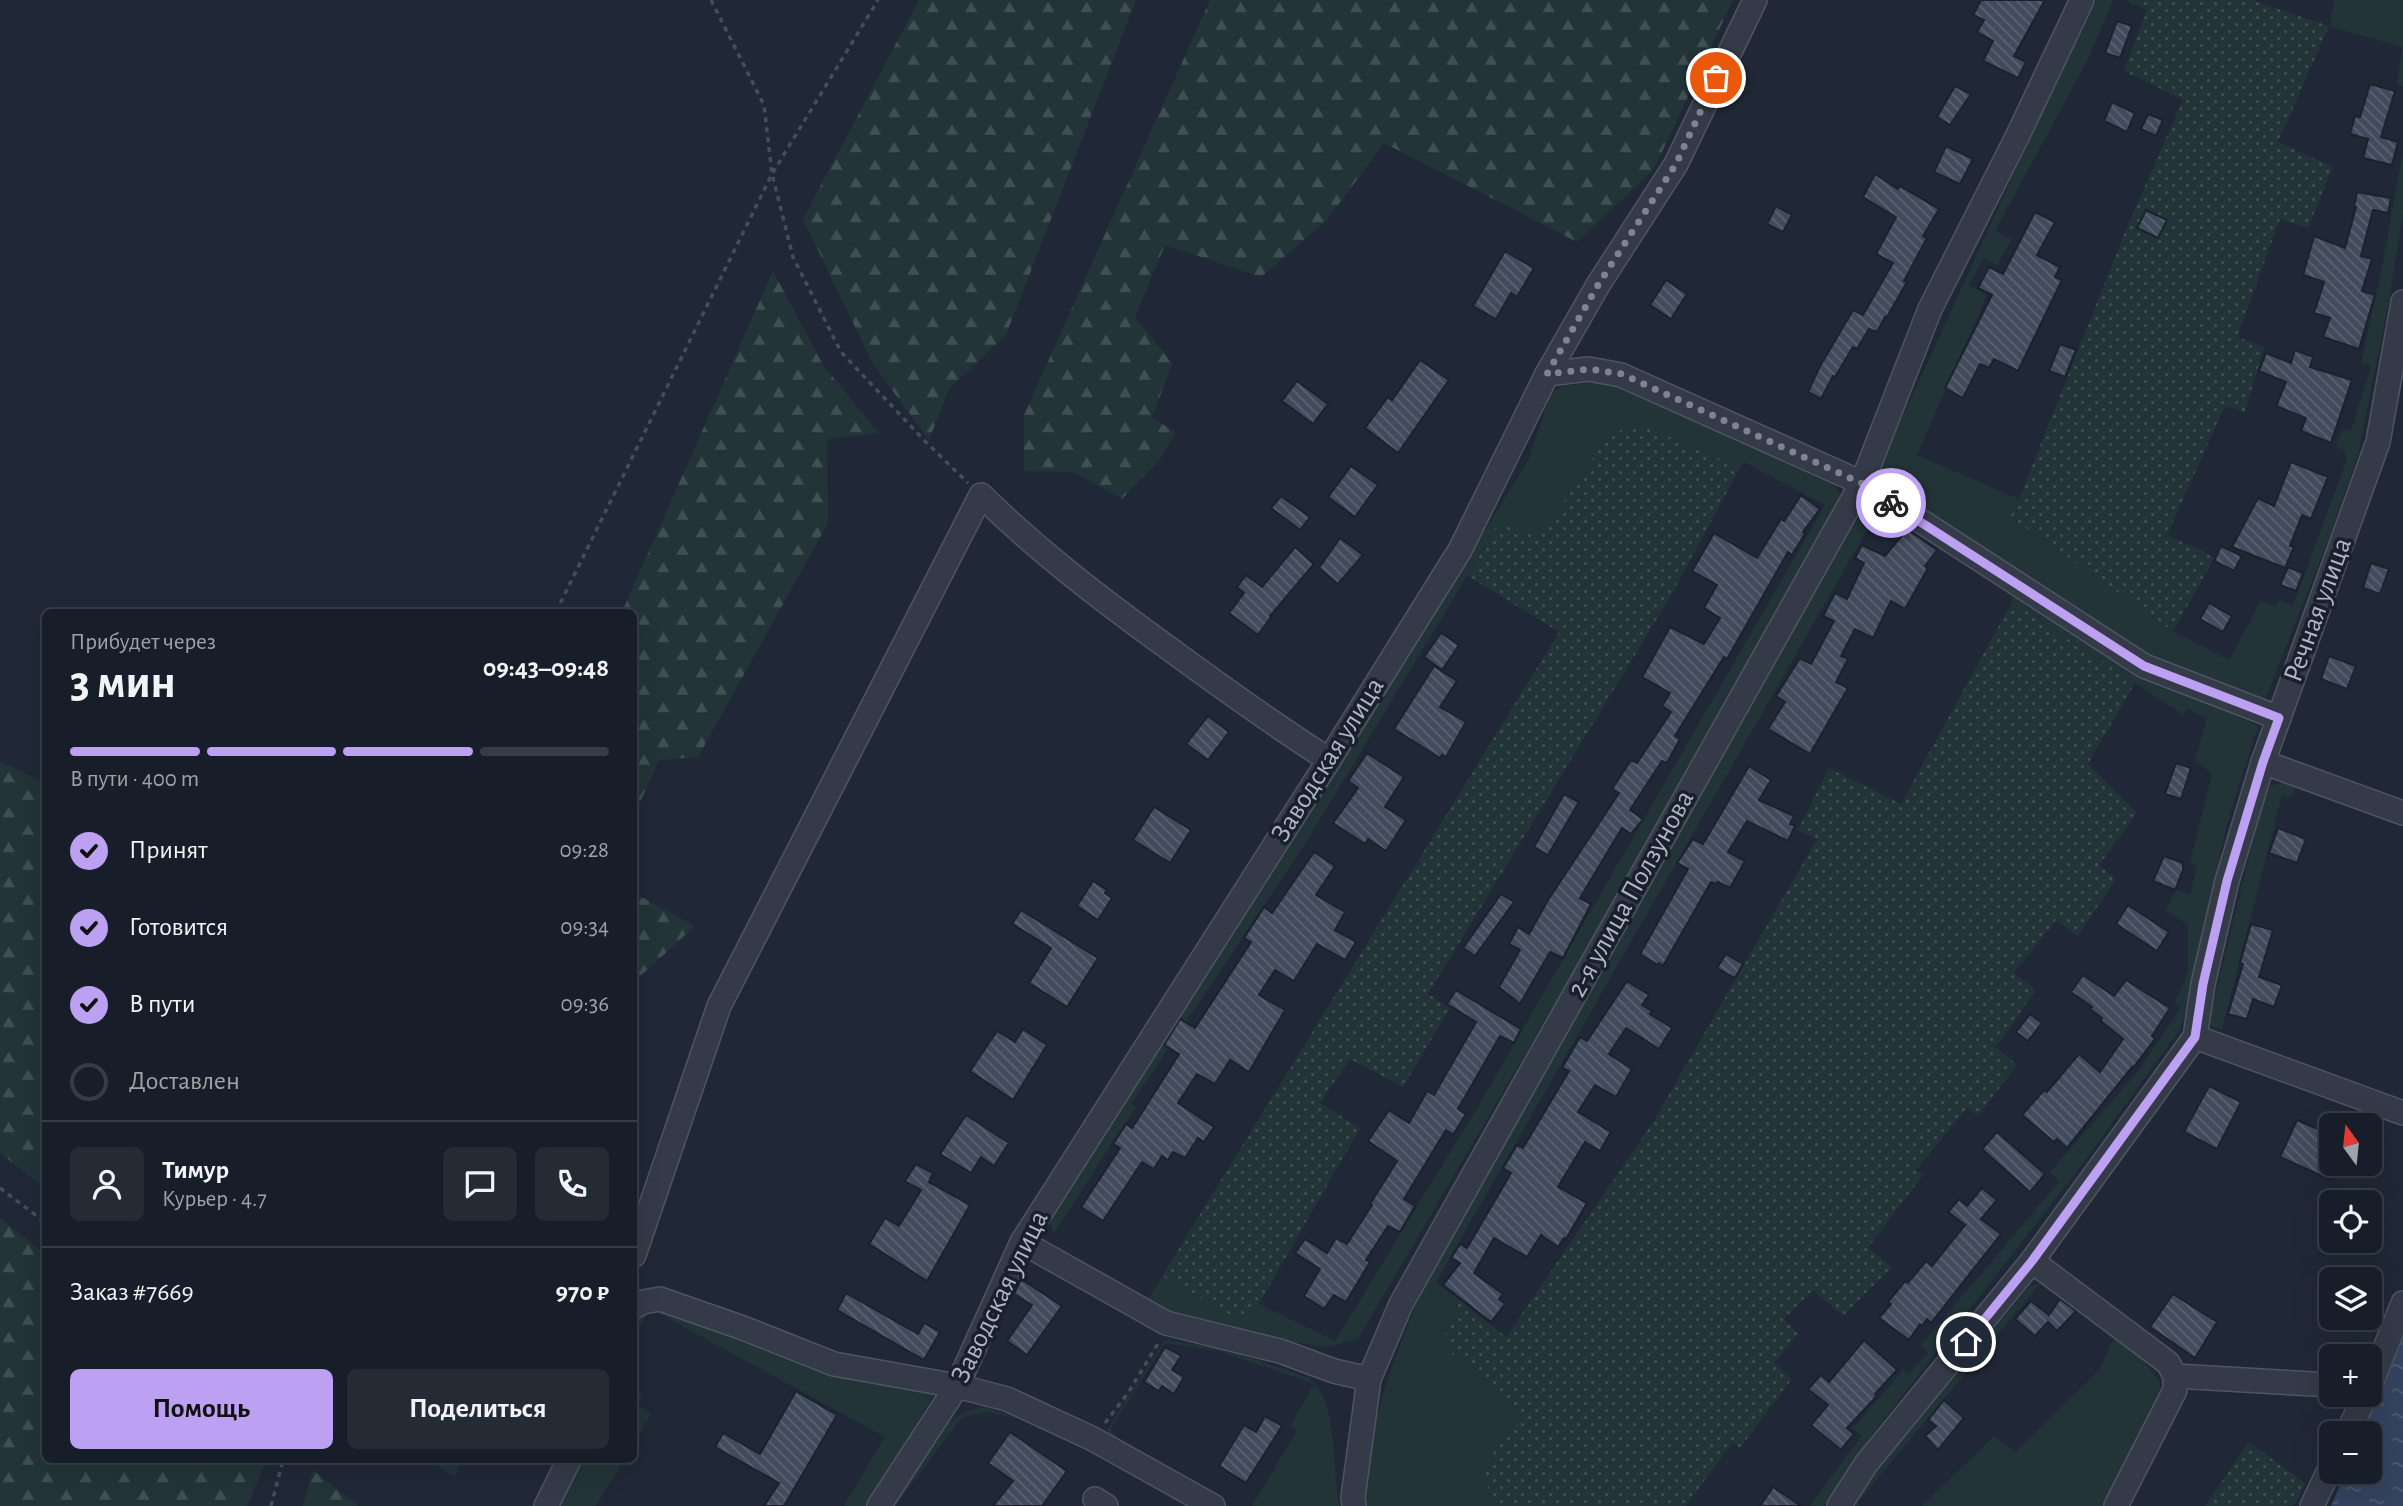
<!DOCTYPE html>
<html lang="ru">
<meta charset="utf-8">
<style>
:root{--surface:#181e29;--page:#252b35;--text:#f1f3f6;--muted:#9fa2a8;--line:#363c46;--accent:#bca0f2}
body{margin:0;font-family:"Alegreya Sans",sans-serif;background:var(--page);color:var(--text);height:100vh;display:flex;flex-direction:column;font-size:26px;white-space:nowrap}
*{box-sizing:border-box;margin:0}
p{font-size:23px;color:var(--muted)}
.icon{flex:none;width:38px;height:38px;fill:none;stroke:currentColor;stroke-width:2;stroke-linecap:round;stroke-linejoin:round}
.map{position:relative;flex:1;overflow:hidden}
.drawer{position:absolute;left:42px;top:609px;width:595px;height:854px;display:flex;flex-direction:column;background:var(--surface);border-radius:10px;box-shadow:0 7px 28px #0002,0 0 0 2px var(--line)}
.drawer>*{flex:none}
.needle{width:46px;rotate:345deg}
.buttons{position:absolute;left:2319px;top:1113px;display:grid;gap:14px}
.buttons a{display:grid;place-items:center;width:63px;height:63px;border-radius:10px;background:var(--surface);box-shadow:0 7px 28px #0002,0 0 0 2px var(--line);font-size:35px}
.pin{position:absolute;display:grid;place-items:center;width:60px;height:60px;color:#fff;margin:-30px;border:4px solid #fff;border-radius:50%;box-shadow:0 2px 7px #0007}
.courier{position:absolute;display:grid;place-items:center;width:70px;height:70px;margin:-35px;border:5px solid #bca0f2;border-radius:50%;background:#fff;color:#222;box-shadow:0 2px 9px #0007}
.summary em{font-style:normal;font-weight:700}
.summary div{display:flex;flex-direction:column-reverse}
.summary{display:flex;align-items:center;justify-content:space-between;height:119px;padding:0 28px}
h1{font-size:46px;font-weight:700;line-height:52px}
.bar{display:grid;grid-template-columns:repeat(4,1fr);gap:10px 7px;align-content:center;height:84px;padding:0 28px}
.bar i{height:9px;border-radius:5px;background:var(--line)}
.bar .selected{background:var(--accent)}
.bar p{grid-column:span 4}
.line{display:flex;align-items:center;gap:18px;padding:0 28px;border-top:2px solid var(--line)}
.line div{flex:1}
.round{display:grid;place-items:center;flex:none;width:74px;height:74px;border-radius:10px;background:var(--page)}
ol{padding:0 28px;list-style:none}
li{display:flex;align-items:center;gap:21px;height:77px}
li p{margin-inline-start:auto}
li .icon{padding:7px;border-radius:50%;background:var(--accent);color:#111;stroke-width:4}
li:last-child{color:var(--muted)}
li i{width:38px;height:38px;border:4px solid var(--line);border-radius:50%}
.action{display:flex;gap:14px;margin-top:auto;padding:14px 28px}
.action a{flex:1;height:80px;border-radius:10px;background:var(--accent);color:#111;font-size:28px;font-weight:700;line-height:80px;text-align:center}
.action a+a{background:var(--page);color:var(--text)}
.map>svg:first-child{display:block}
.grass{fill:#223438}
.forest{fill:url(#forest-firs)}
.garden{fill:url(#garden-dots)}
.water{fill:url(#water-ripples)}
.building{fill:url(#building-back-hatch);stroke:#1b222e;stroke-width:2}
.lines{fill:none;stroke-linecap:round;stroke-linejoin:round}
.minor-casing{stroke:#4e5562;stroke-width:26}
.path{stroke:#405155;stroke-width:3.5;stroke-dasharray:5 5;stroke-linecap:butt}
.minor{stroke:#343a47;stroke-width:23}
.done{stroke:#7c8493;stroke-width:7;stroke-dasharray:0 12.6}
.route{stroke:#bca0f2;stroke-width:9}
.labels{text-anchor:middle;dominant-baseline:central;stroke-width:7;stroke-linejoin:round;paint-order:stroke}
.street-label{font-size:28px;fill:#aeb5c4;stroke:#19202c}
</style>
<div class="map">
<svg width="2403" height="1506" viewBox="0 0 2403 1506">
<defs>
<pattern id="forest-firs" width="22" height="20" patternUnits="userSpaceOnUse" patternTransform="scale(1.75)"><rect width="22" height="20" fill="#223438"/><path d="M5 1l3.5 6h-7zM16 11l3.5 6h-7z" fill="#404f53"/></pattern>
<pattern id="garden-dots" width="8" height="8" patternUnits="userSpaceOnUse" patternTransform="scale(1.75)"><rect width="8" height="8" fill="#223438"/><path d="M2 2h.1M6 6h.1" fill="none" stroke="#404f53" stroke-width="1.8" stroke-linecap="round"/></pattern>
<pattern id="water-ripples" width="26" height="14" patternUnits="userSpaceOnUse" patternTransform="scale(1.75)"><rect width="26" height="14" fill="#34435e"/><path d="M2 4q2-2 4 0t4 0M15 11q2-2 4 0t4 0" fill="none" stroke="#4f5c73"/></pattern>
<pattern id="building-back-hatch" width="6" height="6" patternUnits="userSpaceOnUse" patternTransform="scale(1.75)"><rect width="6" height="6" fill="#414b5c"/><path d="M-1 5l2 2M0 0l6 6M5-1l2 2" fill="none" stroke="#5a6372"/></pattern>
</defs>
<rect width="100%" height="100%" fill="#202837"/>
<g class="grass">
<path d="M2097,0h16l-26,61 -92,170 17,8 -15,26 -13,-7 -15,27 18,10 -70,160 102,44 -9,18 163,114 56,29 32,-59 14,6 4,-7 14,6 54,-147 -3,-9 -8,-3 6,-18 9,2 20,-65 -10,-3 21,-95 21,-117v63l-14,86 -31,155 -29,83 -64,162 -128,-45 -261,-180 168,-367z"/>
<path d="M2335,0h68v86l-6,-2 5,-37 -73,-21z"/>
<path d="M1596,382c79,11 163,61 235,95l9,19 -12,29 -253,444 -217,370 -32,8 -52,-7 -131,-33 19,-31 74,41 23,-13 76,37 144,-236 346,-600 -81,-43 -4,6 -86,-38 -48,10 -66,99 -41,-16 -192,318 -176,263 5,3 -83,127 -3,-15 3,-9 263,-409 212,-340 23,-68 12,-7z"/>
<path d="M1870,497l12,7 -446,778 23,18 -15,38 7,15 72,60 -40,54 9,39h-128c-1,-11 1,-22 3,-32 7,-76 41,-147 68,-217z"/>
<path d="M2012,592l134,83 112,51c-11,35 -24,71 -33,107 -17,66 -20,135 -46,198l-95,131 -213,274 -47,70h-14l52,-71 -9,-7 50,-58 5,5 20,-22 -8,-7 139,-164 -9,-10 86,-98 45,-66 -6,-4 13,-32v-47l-22,-14 9,-21 15,5 7,-29 -7,-4 22,-88 -17,-14 12,-41 -19,-10 -4,6 -172,-113z"/>
<path d="M2284,782l12,3 -5,12 -9,-2 -60,234 -14,-4 54,-221 9,-18z"/>
<path d="M2045,1282l77,54 37,45 2,7 -1,13 -51,105h-187l72,-70 22,16 84,-83 15,-34 -75,-51 -183,219 3,3h-7l15,-28 162,-192z"/>
<path d="M654,1303l282,88 -68,115h-24l41,-69 -234,-128 -17,28v-21z"/>
<path d="M1165,1340l57,8 87,30c31,23 22,93 31,128h-88l45,-75 -7,-5 24,-42 -95,-33 -54,-8 -54,85 2,6 114,72 -118,-69 -2,-7z"/>
<path d="M634,1388l10,6 -7,11 14,9 -17,30z"/>
<path d="M985,1407l31,11 -30,-6 -25,6 -66,88h-7l57,-82 20,-12z"/>
<path d="M575,1460h49l-28,46h-44z"/>
</g>
<g class="forest">
<path d="M919,0h217l-130,335 -57,54 -20,51 -56,-76 -70,-145z"/>
<path d="M1210,0h523l-79,169 -77,73 -193,-99 -57,77 -66,57 -96,-32 -30,72 37,46 -20,55 24,14 -15,26 -39,41 -49,-27 -49,-1v-56z"/>
<path d="M773,271l50,94 56,68 -52,6 1,84 -130,234 -39,3 -25,56v-204h-12z"/>
<path d="M0,761l45,22v405l-45,-35z"/>
<path d="M634,893l61,33 -61,56z"/>
<path d="M0,1218l45,36 1,206h221l-20,46h-247z"/>
<path d="M428,1460h35l-8,17z"/>
<path d="M313,1470l45,36h-55z"/>
</g>
<g class="garden">
<path d="M2126,0h126l77,26 -51,116 55,25 -25,61 -28,-9 -43,118 27,10 -19,65 -20,-6 -58,129 48,22 -42,74 -163,-114 9,-18 108,-272 56,-127 -59,-29 23,-61z"/>
<path d="M1627,427l27,3 86,38 -71,131 -241,395 22,14 -47,79 -53,-28 -30,44 40,25 -101,176 -23,14 -74,-42 397,-644 -91,-56 31,-54 41,16 66,-99z"/>
<path d="M2012,602l123,81 -47,81 49,49 -38,52 17,14 -38,57 -22,-16 -42,53 22,17 -40,57 21,18 -39,51 -11,-8 -51,62 7,5 -55,73 24,19 -49,49 -30,-26 -29,29 14,15 -24,29 18,16 -52,69 -8,-5 -46,63h-194l-9,-39 40,-54 -72,-60 -7,-14 15,-39 47,37 147,-215 164,-283 -19,-9 31,-62 72,36z"/>
<path d="M2249,1442l57,42 -13,22h-88z"/>
</g>
<path class="water" d="M2403,1339v167h-72l15,-34h24v-39h-9z"/>
<g class="building">
<path d="M1981,0h64l-31,56 12,6 -8,16 -35,-17 10,-20 -16,-9 7,-12 -11,-5z"/>
<path d="M2117,21l15,5 -12,32 -15,-5z"/>
<path d="M2370,84l25,7 -14,46 17,5 -6,23 -29,-7 5,-19 -18,-5 5,-18 5,1z"/>
<path d="M1955,86l16,8 -21,31 -13,-8z"/>
<path d="M2112,102l23,11 -8,19 -23,-11z"/>
<path d="M2148,114l15,6 -7,16 -15,-7z"/>
<path d="M1946,146l27,13 -13,25 -26,-12z"/>
<path d="M1875,174l23,15 2,-3 39,23 -16,27 4,2 -23,43 3,1 -20,35h-2l-8,15 -8,-3 -12,20 -4,-2 -18,30 -2,-1 -12,23 -13,-7 11,-24 34,-58 10,5 30,-52 -17,-9 20,-37 -33,-20z"/>
<path d="M2357,192l34,6 -3,15 -15,-3 -12,46 11,3 -10,32 13,4 -16,54 -36,-12 7,-19 -16,-5 10,-31 -21,-7 11,-39 31,12 11,-41h-2z"/>
<path d="M1776,206l16,9 -9,17 -16,-8z"/>
<path d="M2146,210l21,10 -9,18 -21,-10z"/>
<path d="M2035,212l20,10 -18,33 23,12 -5,10 7,3 -44,91 -24,-12 -5,9 -9,-4 -17,34 -18,-10 47,-93 -14,-7 11,-21 14,7z"/>
<path d="M1505,251l29,17 -17,29 -6,-4 -15,26 -23,-13z"/>
<path d="M1666,280l21,14 -16,25 -21,-14z"/>
<path d="M2060,344l16,6 -11,27 -16,-6z"/>
<path d="M2295,350l18,7 -3,10 42,13 -21,63 -30,-12 5,-13 -30,-12 10,-24 -27,-11 7,-18 25,10z"/>
<path d="M1420,360l29,20 -51,73 -33,-25 23,-31 4,3z"/>
<path d="M1297,381l31,23 -15,20 -31,-23z"/>
<path d="M2291,462l37,15 -17,42 -9,-4 -12,31 4,1 -9,21 -53,-21 26,-49 16,8z"/>
<path d="M1351,466l27,19 -23,32 -27,-20z"/>
<path d="M1801,495l19,14 -17,23 2,2 -13,21 -4,-3 -61,107 -3,-2 -49,79 5,3 -13,24 -5,-2 -32,49 13,9 -12,15 -9,-6 -42,70 11,6 -28,54 -13,-6 -30,52 -21,-17 21,-37 -11,-6 9,-17 11,7 19,-34 71,-107 -7,-4 19,-29 6,3 34,-51 -9,-6 8,-13 -28,-16 28,-50 34,17 16,-26 -16,-10 13,-23 -25,-14 22,-38 43,25 24,-39 3,2z"/>
<path d="M1281,496l29,21 -10,13 -29,-22z"/>
<path d="M1907,529l30,21 -12,16 3,2 -23,41 -14,-8 -18,37 -18,-9 -14,27 7,3 -12,23 12,6 -38,66 -42,-25 17,-27 -9,-6 24,-38 11,6 23,-43 -11,-5 12,-23 12,6 17,-36 -9,-5 7,-13 23,11z"/>
<path d="M1340,538l23,17 -25,29 -19,-16z"/>
<path d="M2221,546l21,10 -8,15 -20,-10z"/>
<path d="M1295,547l19,17 -44,52 1,1 -13,18 -29,-22 15,-20 -7,-6 9,-12 16,12z"/>
<path d="M2371,563l18,6 -9,25 -17,-6z"/>
<path d="M2288,567l15,6 -7,18 -16,-6z"/>
<path d="M2209,603l23,13 -9,16 -23,-13z"/>
<path d="M1441,633l18,12 -17,25 -18,-13z"/>
<path d="M2329,656l27,10 -9,23 -26,-10z"/>
<path d="M1434,666l23,15 -17,26 26,15 -20,35 -4,-2 -2,3 -46,-29z"/>
<path d="M1208,716l21,16 -21,28 -22,-16z"/>
<path d="M1367,753l37,24 -19,30 21,13 -20,31 -18,-12 -3,5 -32,-21 25,-35 -10,-7z"/>
<path d="M2176,763l15,5 -10,31 -16,-5z"/>
<path d="M1749,766l22,14 -12,20 35,16 -4,8 5,2 -7,15 -41,-20 -19,31 17,9 -15,27 -12,-6 -2,2 -5,-2 -48,84 -4,-3 -1,2 -18,-11 48,-85 -11,-6 16,-24 10,5z"/>
<path d="M1564,794l15,8 -31,53 -14,-8z"/>
<path d="M1154,807l37,23 -21,33 -37,-23z"/>
<path d="M2278,828l28,11 -9,24 -28,-10z"/>
<path d="M1314,852l21,14 -19,29 29,17 -10,18 21,12 -11,18 -28,-16 -23,37 -19,-11 -16,25 26,15 -36,62 -19,-12 -15,24 -18,-10 -19,29 36,24 -10,15 -6,-4 -13,20 -12,-6 -5,8 -6,-4 -8,13 -12,-7 -39,59 -22,-14 39,-59 -7,-4 13,-20 6,4 47,-74 -15,-9 16,-26 15,9 56,-86 -7,-4 20,-31 8,6z"/>
<path d="M2164,856l19,7v7l-8,20 -22,-9z"/>
<path d="M1093,881l14,9 -2,3 7,5 -14,22 -21,-14z"/>
<path d="M1501,894l13,8 -39,54 -12,-8z"/>
<path d="M2128,905l41,27 -12,19 -41,-27z"/>
<path d="M1021,910l77,48 -31,49 -38,-24 22,-35 -39,-24z"/>
<path d="M2251,924l22,6 -14,47 23,8 -8,22 -21,-8 -6,20 -19,-5 15,-50 -3,-1z"/>
<path d="M1726,954l17,10 -8,14 -18,-10z"/>
<path d="M2083,975l31,21 12,-16 44,28 -18,28 3,3 -22,29 -1,-1 -65,81 -10,-9 -3,3 -32,-27 22,-25 3,2 32,-38 21,18 23,-33 -22,-18 1,-3 -12,-9 2,-2 -21,-15z"/>
<path d="M1627,981l22,14 -7,10 10,6 -2,3 22,14 -13,21 -33,-21 -17,26 23,15 -16,28 -21,-12 -17,27 33,20 -11,19 -15,-9 -27,45 29,16 -21,36 -2,-1 -6,9 -17,-12 -14,22 -33,-19 -20,35 29,21 -4,5 6,5 -14,18 -48,-37 17,-22 -9,-5 9,-14 7,4 44,-75 -8,-5 14,-23 6,3 46,-77 -7,-3 18,-31 7,4z"/>
<path d="M1456,990l65,39 -7,14 -14,-7 -42,73 8,5 -13,21 -7,-5 -42,69 11,7 -15,26 -12,-6 -22,34 4,2 -24,40 -12,-7 -10,14 -20,-13 16,-27 -25,-16 10,-14 22,14 9,-15 11,6 25,-39 -2,-1 27,-43 -29,-20 21,-31 20,13 18,-32 7,4 42,-73 -29,-18z"/>
<path d="M2030,1014l12,9 -14,18 -12,-9z"/>
<path d="M1023,1029l24,16 -34,55 -43,-29 27,-40 18,11z"/>
<path d="M2209,1086l32,16 -24,47 -33,-17z"/>
<path d="M966,1115l43,28 -15,23 -13,-9 -10,16 -31,-19z"/>
<path d="M2297,1120l34,15v45l-51,-23z"/>
<path d="M1997,1132l48,42 -15,18 -48,-43z"/>
<path d="M916,1164l17,9 -4,9 41,23 -43,76 -58,-37 16,-26 14,8 22,-36 -16,-9z"/>
<path d="M1982,1188l15,12 -16,19 20,15 -70,89 -4,-4 -5,7 -2,-2 -11,16 -30,-22 12,-14 -3,-2 17,-21 3,2 18,-22 6,5 33,-41 -17,-13 11,-13 8,7z"/>
<path d="M1021,1279l41,27 -35,49 -20,-14 25,-36 -18,-11z"/>
<path d="M846,1293l72,41 6,-11 16,9 -16,28 -87,-50z"/>
<path d="M2173,1294l44,28 -22,36 -45,-31z"/>
<path d="M2060,1299l16,12 -19,20 -9,-9 -13,14 -20,-17 16,-18 18,14z"/>
<path d="M1864,1340l33,30 -22,24 2,2 -30,32 7,6 -13,16 -30,-25 17,-20 -20,-16 13,-14 8,7z"/>
<path d="M1165,1347l16,9 -9,14 12,7 -10,17 -12,-8 -3,5 -15,-9z"/>
<path d="M796,1391l41,24 -53,91h-20l15,-23 -64,-36 8,-14 37,21z"/>
<path d="M1944,1400l20,18 -26,32 -13,-14 11,-10 -8,-6z"/>
<path d="M1265,1416l17,10 -36,57 -27,-17 25,-41 12,7z"/>
<path d="M1010,1432l57,39 -25,35h-49l20,-25 -25,-18z"/>
<path d="M1773,1487l28,19h-41z"/>
</g>
<g class="lines">
<defs>
<g id="minor">
<path d="M1547,374l42,-5 32,6 241,108 282,183 135,52"/>
<path d="M2263,762l140,51"/>
<path d="M2195,1037l208,76"/>
<path d="M1022,1242l144,81 114,28 54,20 35,8"/>
<path d="M634,1255l85,-249 262,-511c57,56 121,105 186,152 53,39 106,77 162,113"/>
<path d="M2032,1261l136,102 7,13v14l-59,116"/>
<path d="M634,1307l9,-5 17,-3 83,29 91,36 123,22 50,13 86,40 120,67"/>
<path d="M2175,1376l156,9"/>
<path d="M2370,1386l33,-83"/>
<path d="M2347,1433l19,-38"/>
<path d="M1095,1499l11,7"/>
<path d="M546,1506l23,-46"/>
<path d="M879,1506l78,-120 65,-144 307,-482 131,-210 87,-176 51,-89 78,-121 79,-164"/>
<path d="M1354,1506l-1,-9 16,-118 32,-75 461,-821 68,-174 87,-172 65,-137"/>
<path d="M1839,1506l27,-42 166,-203 163,-224 8,-53 24,-103 36,-119 115,-320 25,-140"/>
<path d="M2312,1506l19,-40"/>
</g>
</defs>
<use href="#minor" class="minor-casing"/>
<g class="path">
<path d="M711,0l53,105 8,69 21,83 48,95 82,87 45,44"/>
<path d="M556,612l216,-438 106,-174"/>
<path d="M0,1188l46,35"/>
<path d="M1105,1423l23,-30 31,-51"/>
<path d="M271,1506l12,-46"/>
</g>
<use href="#minor" class="minor"/>
</g>
<g class="lines">
<path class="done" d="M1716,78l-40,86 -78,121 -51,89 42,-5 33,5 239,109 30,20"/>
<path class="route" d="M1891,503l253,163 135,52 -16,44 -36,119 -24,103 -8,53 -163,224 -66,81"/>
</g>
<g class="labels">
<g class="street-label">
<text transform="translate(2318 610) rotate(-70)">Речная улица</text>
<text transform="translate(1328 760) rotate(-58)">Заводская улица</text>
<text transform="translate(1631 894) rotate(-61)">2-я улица Ползунова</text>
<text transform="translate(1000 1297) rotate(-64)">Заводская улица</text>
</g>
</g>
</svg>
<div class="buttons">
<a><svg class="needle" viewBox="-14 -14 28 28"><path d="M0-13l5 13h-10z" fill="#e53935"/><path d="M0 13l5-13h-10z" fill="#9fa2a8"/></svg></a>
<a><svg class="icon" aria-label="locate" viewBox="0 0 24 24"><circle cx="12" cy="12" r="6"/><path d="M12 2v4M12 18v4M2 12h4M18 12h4"/></svg></a>
<a><svg class="icon" aria-label="layers" viewBox="0 0 24 24"><path d="M12 4l9 5-9 5-9-5zM3 14l9 5 9-5"/></svg></a>
<a>+</a>
<a>−</a>
</div>
<div class="pin" style="left:1716px;top:78px;background:#ea580c"><svg class="icon" aria-label="bag" viewBox="0 0 24 24"><path d="M5 8h14l-1 12H6zM9 8a3 3 0 0 1 6 0"/></svg></div>
<div class="pin" style="left:1966px;top:1342px;background:#1f2937"><svg class="icon" aria-label="home" viewBox="0 0 24 24"><path d="M3 11l9-7 9 7M6 9v11h12V9"/></svg></div>
<div class="courier" style="left:1891px;top:503px"><svg class="icon" aria-label="bike" viewBox="0 0 24 24"><circle cx="6" cy="16" r="4"/><circle cx="18" cy="16" r="4"/><path d="M6 16l4-8h5l3 8M10 8l3 8H6M13 5h3"/></svg></div>
<section class="drawer">
<div class="summary"><div><h1>3 мин</h1><p>Прибудет через</p></div><em>09:43–09:48</em></div>
<div class="bar"><i class="selected"></i><i class="selected"></i><i class="selected"></i><i></i><p>В пути · 400 m</p></div>
<ol>
<li><svg class="icon" aria-label="check" viewBox="0 0 24 24"><path d="M5 12l5 5 9-10"/></svg>Принят<p>09:28</p></li>
<li><svg class="icon" aria-label="check" viewBox="0 0 24 24"><path d="M5 12l5 5 9-10"/></svg>Готовится<p>09:34</p></li>
<li><svg class="icon" aria-label="check" viewBox="0 0 24 24"><path d="M5 12l5 5 9-10"/></svg>В пути<p>09:36</p></li>
<li><i></i>Доставлен</li>
</ol>
<div class="line" style="height:126px"><a class="round"><svg class="icon" aria-label="person" viewBox="0 0 24 24"><circle cx="12" cy="8" r="4"/><path d="M4 21q1-7 8-7t8 7"/></svg></a><div><b>Тимур</b><p>Курьер · 4.7</p></div><a class="round"><svg class="icon" aria-label="chat" viewBox="0 0 24 24"><path d="M4 5h16v11H9l-5 4z"/></svg></a><a class="round"><svg class="icon" aria-label="phone" viewBox="0 0 24 24"><path d="M5 4h4l2 5-3 2q2 4 5 5l2-3 5 2v4C11 20 4 13 5 4z"/></svg></a></div>
<div class="line" style="height:91px"><div>Заказ #7669</div><b>970 ₽</b></div>
<div class="action"><a>Помощь</a><a>Поделиться</a></div>
</section>
</div>
